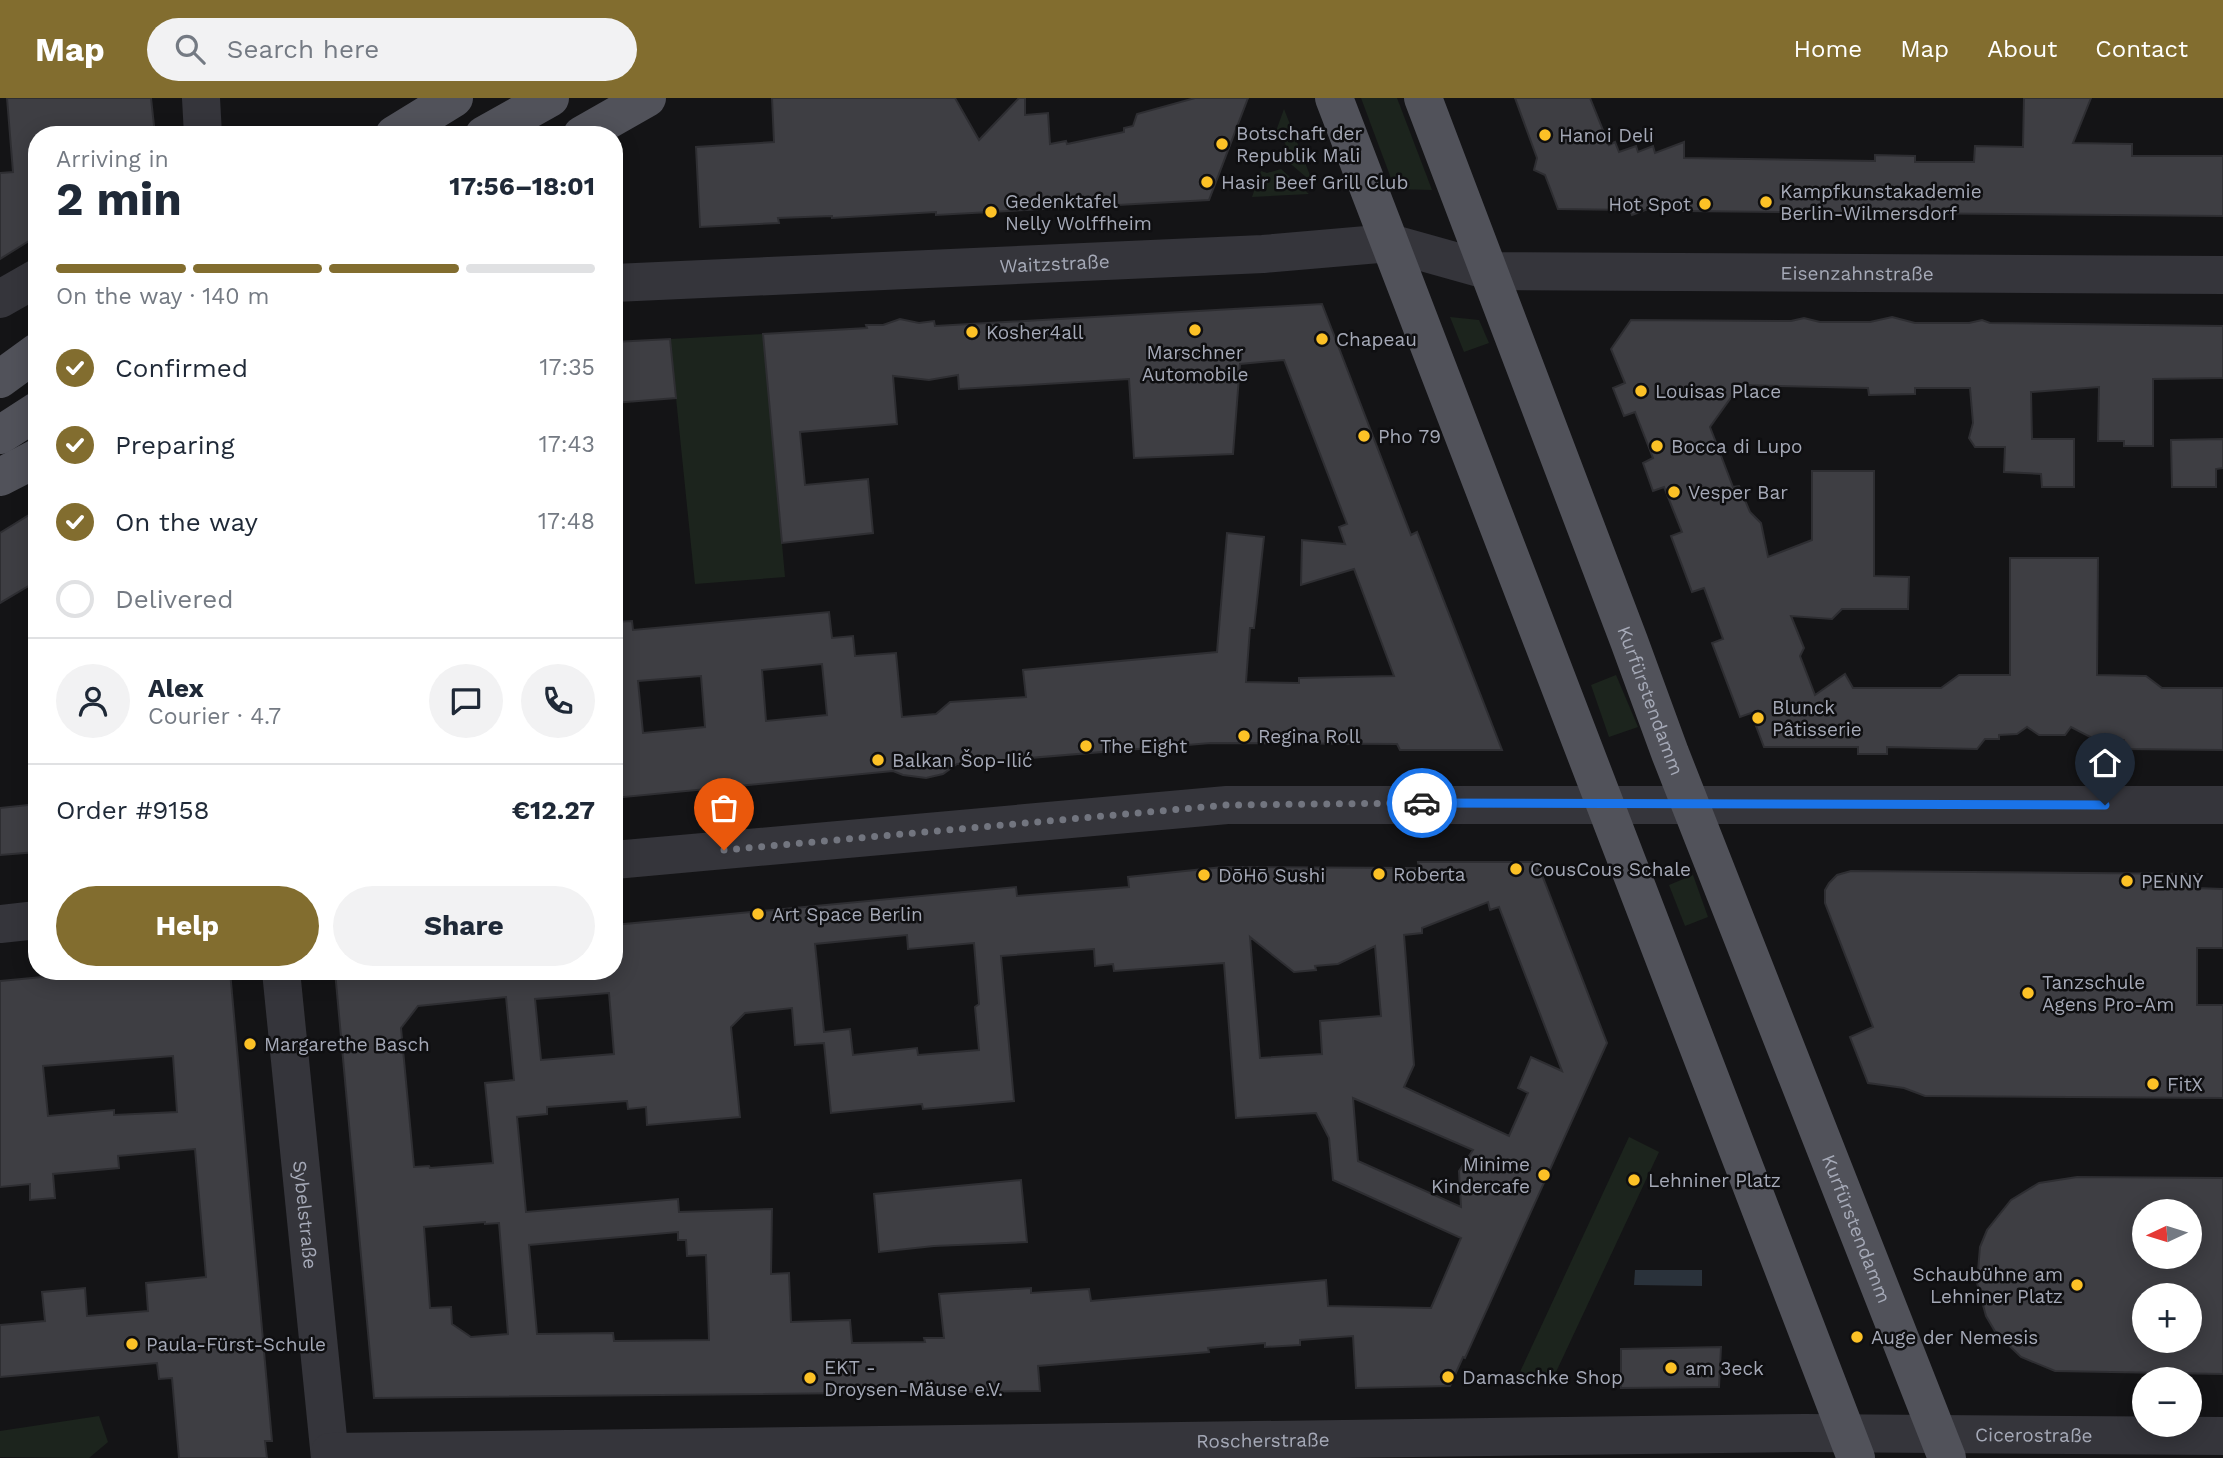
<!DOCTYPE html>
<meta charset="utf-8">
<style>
:root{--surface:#fff;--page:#f2f2f3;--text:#1f2937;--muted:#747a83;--line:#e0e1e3;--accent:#826d2f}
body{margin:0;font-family:"Work Sans",sans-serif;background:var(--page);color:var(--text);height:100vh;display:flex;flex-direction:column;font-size:26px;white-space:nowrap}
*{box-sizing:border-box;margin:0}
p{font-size:23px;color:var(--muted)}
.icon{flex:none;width:38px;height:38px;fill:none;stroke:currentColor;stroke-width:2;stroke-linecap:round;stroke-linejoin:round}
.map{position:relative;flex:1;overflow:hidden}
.sheet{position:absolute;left:28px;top:28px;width:595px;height:854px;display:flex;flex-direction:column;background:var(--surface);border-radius:28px;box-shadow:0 4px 18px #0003}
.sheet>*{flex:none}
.needle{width:46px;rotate:266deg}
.fabs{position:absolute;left:2132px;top:1101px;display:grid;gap:14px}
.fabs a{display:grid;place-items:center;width:70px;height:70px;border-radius:50%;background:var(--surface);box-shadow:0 4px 18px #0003;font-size:35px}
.pin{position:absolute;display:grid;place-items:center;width:60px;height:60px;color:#fff;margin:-72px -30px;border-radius:50% 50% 50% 0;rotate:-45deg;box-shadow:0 0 7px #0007}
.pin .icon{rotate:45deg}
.courier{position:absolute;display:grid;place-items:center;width:70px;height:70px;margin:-35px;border:5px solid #1a73e8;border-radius:50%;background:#fff;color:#222;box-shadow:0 2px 9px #0007}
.head em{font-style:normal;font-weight:700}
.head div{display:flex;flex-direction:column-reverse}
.head{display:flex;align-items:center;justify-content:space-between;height:119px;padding:0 28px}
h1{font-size:46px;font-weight:700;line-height:52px}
.bar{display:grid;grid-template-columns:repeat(4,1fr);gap:10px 7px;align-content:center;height:84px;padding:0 28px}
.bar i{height:9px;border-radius:5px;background:var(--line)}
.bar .selected{background:var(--accent)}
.bar p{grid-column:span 4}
.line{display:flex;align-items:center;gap:18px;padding:0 28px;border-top:2px solid var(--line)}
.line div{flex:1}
.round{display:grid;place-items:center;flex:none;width:74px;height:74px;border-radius:37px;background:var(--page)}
ol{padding:0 28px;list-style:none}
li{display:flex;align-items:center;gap:21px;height:77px}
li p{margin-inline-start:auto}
li .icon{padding:7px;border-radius:50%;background:var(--accent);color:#fff;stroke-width:4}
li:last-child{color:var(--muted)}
li i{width:38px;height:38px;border:4px solid var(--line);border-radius:50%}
.cta{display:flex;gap:14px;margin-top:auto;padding:14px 28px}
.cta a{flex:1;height:80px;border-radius:42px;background:var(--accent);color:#fff;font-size:28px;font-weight:700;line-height:80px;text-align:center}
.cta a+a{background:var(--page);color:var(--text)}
header{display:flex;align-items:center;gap:42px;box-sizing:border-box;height:98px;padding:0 35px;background:var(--accent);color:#fff}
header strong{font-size:33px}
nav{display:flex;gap:38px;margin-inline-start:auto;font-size:24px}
.search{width:490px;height:63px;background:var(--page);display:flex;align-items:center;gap:18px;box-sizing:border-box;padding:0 24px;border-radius:38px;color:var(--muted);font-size:26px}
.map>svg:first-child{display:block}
.green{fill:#1c241d}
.water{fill:#2a323b}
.building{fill:#3e3e43;stroke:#2e2e32;stroke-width:2;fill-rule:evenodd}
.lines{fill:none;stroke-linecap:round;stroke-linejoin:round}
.minor{stroke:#35353b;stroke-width:38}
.major{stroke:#51525a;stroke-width:38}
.done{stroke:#72757f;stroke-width:7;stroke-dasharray:0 12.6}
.route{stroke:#1a73e8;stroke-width:9}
.poi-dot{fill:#fcc126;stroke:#0f0f11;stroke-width:2.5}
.labels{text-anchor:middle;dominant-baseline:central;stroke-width:5;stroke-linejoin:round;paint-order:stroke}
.poi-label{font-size:19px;fill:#a5a9b7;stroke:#0f0f11;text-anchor:start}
.street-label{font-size:19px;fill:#a5a9b7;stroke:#0f0f11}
</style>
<header>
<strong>Map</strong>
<div class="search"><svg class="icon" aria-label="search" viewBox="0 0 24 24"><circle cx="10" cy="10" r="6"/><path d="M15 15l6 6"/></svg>Search here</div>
<nav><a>Home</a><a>Map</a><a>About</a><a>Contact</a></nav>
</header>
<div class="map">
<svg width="2223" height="1360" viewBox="0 0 2223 1360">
<rect width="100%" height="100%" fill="#141416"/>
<g class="green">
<path d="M1361,0h36l35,92 -37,-1z"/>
<path d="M1284,11l29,74 -28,-24c6,-9 0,-16 -6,-24l-4,-1z"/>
<path d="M1281,71l28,25 -57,3 9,-26 6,2z"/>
<path d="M1450,219l29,3 10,23 -25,9z"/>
<path d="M763,236l22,243 -90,7 -25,-245z"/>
<path d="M1616,577l22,52 -29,10 -18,-52z"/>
<path d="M1693,777l15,42 -23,9 -16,-41z"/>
<path d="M1629,1039l30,15 -110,235 -30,-13z"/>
<path d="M99,1318l9,26 -19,16 -89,-1v-26z"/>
</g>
<path class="water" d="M1635,1172h67v16l-68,-1z"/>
<g class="building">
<path d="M7,0h144l4,37h-118v101l-37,23v-86l13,-1z"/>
<path d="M772,0h183l24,42 40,-42h6v17l23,-2 2,31 16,-3 1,3 57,-12v-4l9,-2 4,-12 58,-16h53l-39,102 -273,15v-3l-104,6v-2l-54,2 1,5 -79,4 -4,-80 78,-5z"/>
<path d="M1515,0h75l19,47 6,-3 4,10 17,-6 2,6 15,-6 2,7 29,-11v16l191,3v-6l40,1v6h59l1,-16 48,1 1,-49h67l-18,45 59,1v12h91v60l-540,-5 -16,-9 -35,13 -2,-5 -72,-1 -13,-34 -11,-5 3,-12z"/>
<path d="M1322,206l89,231 6,-3 85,218h-102l-3,-6 -186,-1 -254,21 -14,10 -17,4 -23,-3 -10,-4 -279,27v-176l18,-1 1,9 196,-18 3,26 21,-2 2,20 41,-3 6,64 34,-3 14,-12 76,-5 -3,-27 194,-18 10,-119 37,4 -10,91h-4l-4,54 53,1v-5l95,-2 -40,-107 -53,16 1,-45 43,4 -6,-17 8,-3 -63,-164 -44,4 -7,90 -99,4 -5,-79 -170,10 -1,-14 -29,5 -36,-4 4,48 -97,8 5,53 63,-6 5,54 -91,10 -19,-209 104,-6 -1,-3h17l17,-6 19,4 15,-2 1,5zM822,566l5,51 -61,6 -4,-51zM701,578l4,51 -62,6 -5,-52z"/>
<path d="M1892,219l23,6h54l13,-3 8,3 233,3v52l-70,1v67h-29v-5h-26l1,-54 -68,5 1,47h42v48h-32l-1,-13 -37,-2 1,-25h-30l-6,-9 4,-15 -3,-35h-55v6l-46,1 -1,-7 -128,-3 -30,42 23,60 6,-1 11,26 11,11 7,34 44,-17v-69h62v105l35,1 -1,32h-66l-10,10 -41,-3 13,32 -4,8 15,39 30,-21 8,14h88l18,-13h51v-117h88l-1,117 49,1 16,12h61v62l-99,-1v-9h-28l-25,-13 -6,8h-26l-12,-8 -10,7 -18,1v4h-14l-8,10 -90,-2v7h-29v-7h-94l-13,-34 -11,4 -28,-74 11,-4 -19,-51 -12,4 -21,-56 11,-4 -18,-45 -11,4 -10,-28 10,-5 -18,-46 -11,4 -11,-28 12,-5 -14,-34 20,-29 160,1 13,-3 16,4h50z"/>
<path d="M670,241l6,59 -62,5v-61z"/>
<path d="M2223,341v29l-7,1v18h-44l-1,-47z"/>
<path d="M37,412v71l-37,22v-70z"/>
<path d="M37,706v48l-37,3v-47z"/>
<path d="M1418,764h119l70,181 -142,315 -2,-1 -13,29 -94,2 -3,-52 -53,4v5l-35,2v-4l-57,5 1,4 -171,14 2,25 -666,7 -39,-427h279v-46l402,-38 1,9 112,-9 -1,-10 95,-10 196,1zM1488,804l2,8 9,-3 63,164 -31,-14 -13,31 10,5 -19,43 -105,-49 10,-22 -10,-130 18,-2v-5zM907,837l1,14 66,-6 5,61 -4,3 4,43 -61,5 -1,-7 -64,7 -3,-26 -26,3 -9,-88zM1250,839l44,35 22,-2 -1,-4 23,-2 37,-18 6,70 -61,5 2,33 -62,4zM1094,851l1,17 18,-2 1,7 110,-8 12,155 80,-5 13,25 4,42 128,58 -30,70 -103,-2 -2,-26 -235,21 -2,-12 -58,4v-5l-92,6 5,44h-20l1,4 -73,1 -2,-23 -59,2 -2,-49 -18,1 1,-65 -93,3 -1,-13 -152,13 -9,-95 30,-3v-7l80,-6 1,8 18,-2 1,18 93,-8 -9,-90 14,-14 47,-5 3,37 29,-2 7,70 91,-9 1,5 91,-8 -13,-145zM609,895l5,61 -73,6 -6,-61zM506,899l8,83 -29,3 8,80 -63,5 -1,-2 -15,1 -13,-139 17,-22zM1353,1000l120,52 -14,21 2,36 -103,-46zM485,1124v2l14,-1 9,111 -37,3 -19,-13 -1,-17 -21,1 -6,-81zM678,1134v8h8l1,16 19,-1 3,85 -95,1 -1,-8 -76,1 -8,-89z"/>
<path d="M1851,773l347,3 -1,14 26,1v59h-26v57h26v93l-298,-2 -21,-8 -36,-5 -18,-46 23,-10 -48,-124v-13l4,-7 8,-8z"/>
<path d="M106,873h124l42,470h-7l2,17h-88l-7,-80 -13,1 -2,-16 -157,14v-52l45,-4 -3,-29 43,-4 2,28 61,-5 -2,-28 60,-6 -11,-128 -77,7 1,12 -66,6 2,24 -25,2v-16l-30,3v-206zM173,958l4,56 -63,3v-5l-66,6 -5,-50z"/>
<path d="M2077,1079l146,1v196l-168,-3 -34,-14 -25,-24 -10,-17 -9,-33 3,-36 7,-17 24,-30 28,-17zM2144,1113h45v45h-45zM2144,1197h45v45h-45z"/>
<path d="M1021,1082l6,62 -93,4 -55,6 -5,-58z"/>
<path d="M1721,1249l-2,40 -98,1v-39z"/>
</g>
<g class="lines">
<g class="minor">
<path d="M201,0l2,37"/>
<path id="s1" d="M614,185l649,-29 127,-11 100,28 733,4"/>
<path d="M0,201l37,-21"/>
<path d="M614,762l613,-55h996"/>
<path d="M0,826l37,-4"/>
<path id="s2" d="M281,873l49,487"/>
<path id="s3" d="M330,1354l1475,-19 418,3"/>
</g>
<g class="major">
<path d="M1334,0l522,1360"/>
<path id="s4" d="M1423,0l206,543 41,112 277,705"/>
<path d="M394,37l60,-37"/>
<path d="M484,37l66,-37"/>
<path d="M582,37l65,-37"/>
<path d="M0,281l37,-27"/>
<path d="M0,337l37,-24"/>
<path d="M0,379l37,-19"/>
</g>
</g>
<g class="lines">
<path class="done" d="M724,752l503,-45 195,-2"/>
<path class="route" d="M1422,705l683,2"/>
</g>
<g class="poi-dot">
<circle cx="1545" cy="37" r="7"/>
<circle cx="1222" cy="46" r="7"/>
<circle cx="1207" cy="84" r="7"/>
<circle cx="1766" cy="104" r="7"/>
<circle cx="1705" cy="106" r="7"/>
<circle cx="991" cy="114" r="7"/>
<circle cx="1195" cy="232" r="7"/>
<circle cx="972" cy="234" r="7"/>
<circle cx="1322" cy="241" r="7"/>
<circle cx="1641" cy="293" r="7"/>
<circle cx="1364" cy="338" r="7"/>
<circle cx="1657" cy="348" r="7"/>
<circle cx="1674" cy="394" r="7"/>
<circle cx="1758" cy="620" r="7"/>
<circle cx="1244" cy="638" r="7"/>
<circle cx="1086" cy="648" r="7"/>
<circle cx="878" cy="662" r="7"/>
<circle cx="1516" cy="771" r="7"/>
<circle cx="1379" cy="776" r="7"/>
<circle cx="1204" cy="777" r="7"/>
<circle cx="2127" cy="783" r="7"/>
<circle cx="758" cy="816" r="7"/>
<circle cx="2028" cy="895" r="7"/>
<circle cx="250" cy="946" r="7"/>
<circle cx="2153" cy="986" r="7"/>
<circle cx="1544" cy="1077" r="7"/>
<circle cx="1634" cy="1082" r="7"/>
<circle cx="2077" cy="1187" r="7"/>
<circle cx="1857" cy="1239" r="7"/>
<circle cx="132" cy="1246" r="7"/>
<circle cx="1671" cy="1270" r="7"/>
<circle cx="1448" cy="1279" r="7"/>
<circle cx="810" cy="1280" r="7"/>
</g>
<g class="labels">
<g class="poi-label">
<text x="1236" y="35">Botschaft der<tspan x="1236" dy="22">Republik Mali</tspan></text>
<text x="1559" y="37">Hanoi Deli</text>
<text x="1221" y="84">Hasir Beef Grill Club</text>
<text x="1780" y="93">Kampfkunstakademie<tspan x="1780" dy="22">Berlin-Wilmersdorf</tspan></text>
<text x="1005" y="103">Gedenktafel<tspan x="1005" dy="22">Nelly Wolffheim</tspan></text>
<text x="1691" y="106" text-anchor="end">Hot Spot</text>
<text x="986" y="234">Kosher4all</text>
<text x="1336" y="241">Chapeau</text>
<text x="1195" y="254" text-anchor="middle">Marschner<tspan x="1195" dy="22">Automobile</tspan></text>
<text x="1655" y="293">Louisas Place</text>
<text x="1378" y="338">Pho 79</text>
<text x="1671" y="348">Bocca di Lupo</text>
<text x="1688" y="394">Vesper Bar</text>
<text x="1772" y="609">Blunck<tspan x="1772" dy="22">Pâtisserie</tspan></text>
<text x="1258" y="638">Regina Roll</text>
<text x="1100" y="648">The Eight</text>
<text x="892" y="662">Balkan Šop-Ilić</text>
<text x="1530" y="771">CousCous Schale</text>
<text x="1393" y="776">Roberta</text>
<text x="1218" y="777">DōHō Sushi</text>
<text x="2141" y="783">PENNY</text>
<text x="772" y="816">Art Space Berlin</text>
<text x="2042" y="884">Tanzschule<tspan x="2042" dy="22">Agens Pro-Am</tspan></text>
<text x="264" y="946">Margarethe Basch</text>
<text x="2167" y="986">FitX</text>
<text x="1530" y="1066" text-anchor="end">Minime<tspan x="1530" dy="22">Kindercafe</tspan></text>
<text x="1648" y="1082">Lehniner Platz</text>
<text x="2063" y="1176" text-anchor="end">Schaubühne am<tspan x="2063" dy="22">Lehniner Platz</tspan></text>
<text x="1871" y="1239">Auge der Nemesis</text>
<text x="146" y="1246">Paula-Fürst-Schule</text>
<text x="824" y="1269">EKT -<tspan x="824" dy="22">Droysen-Mäuse e.V.</tspan></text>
<text x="1685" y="1270">am 3eck</text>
<text x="1462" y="1279">Damaschke Shop</text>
</g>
<g class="street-label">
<text stroke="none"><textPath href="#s1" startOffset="441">Waitzstraße</textPath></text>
<text stroke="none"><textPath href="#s1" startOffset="1248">Eisenzahnstraße</textPath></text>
<text stroke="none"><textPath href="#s4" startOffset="644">Kurfürstendamm</textPath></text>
<text stroke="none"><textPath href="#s2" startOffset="245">Sybelstraße</textPath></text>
<text stroke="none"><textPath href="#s4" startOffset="1211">Kurfürstendamm</textPath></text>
<text stroke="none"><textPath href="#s3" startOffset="1704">Cicerostraße</textPath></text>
<text stroke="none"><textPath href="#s3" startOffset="933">Roscherstraße</textPath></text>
</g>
</g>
</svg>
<div class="fabs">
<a><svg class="needle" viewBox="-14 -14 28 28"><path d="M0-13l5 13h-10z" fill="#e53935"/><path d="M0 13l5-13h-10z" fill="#747a83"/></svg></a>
<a>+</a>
<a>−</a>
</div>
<div class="pin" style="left:724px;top:752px;background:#ea580c"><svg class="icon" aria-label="bag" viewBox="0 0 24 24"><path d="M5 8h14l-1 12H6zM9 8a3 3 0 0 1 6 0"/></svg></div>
<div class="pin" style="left:2105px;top:707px;background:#1f2937"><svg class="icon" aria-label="home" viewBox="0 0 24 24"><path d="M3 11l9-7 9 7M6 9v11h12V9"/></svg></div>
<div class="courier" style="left:1422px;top:705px"><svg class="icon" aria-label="car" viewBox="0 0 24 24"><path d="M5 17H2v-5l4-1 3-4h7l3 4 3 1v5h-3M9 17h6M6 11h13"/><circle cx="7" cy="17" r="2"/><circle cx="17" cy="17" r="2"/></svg></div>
<section class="sheet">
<div class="head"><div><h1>2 min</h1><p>Arriving in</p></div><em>17:56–18:01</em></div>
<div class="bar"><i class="selected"></i><i class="selected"></i><i class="selected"></i><i></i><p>On the way · 140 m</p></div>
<ol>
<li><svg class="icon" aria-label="check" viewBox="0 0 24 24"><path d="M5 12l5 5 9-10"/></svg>Confirmed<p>17:35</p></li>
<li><svg class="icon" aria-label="check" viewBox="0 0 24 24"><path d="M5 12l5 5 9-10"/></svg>Preparing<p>17:43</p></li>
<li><svg class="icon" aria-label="check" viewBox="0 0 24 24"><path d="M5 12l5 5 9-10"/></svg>On the way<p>17:48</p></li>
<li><i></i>Delivered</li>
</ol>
<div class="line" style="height:126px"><a class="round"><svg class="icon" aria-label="person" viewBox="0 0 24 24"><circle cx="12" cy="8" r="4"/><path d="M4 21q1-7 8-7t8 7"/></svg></a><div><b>Alex</b><p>Courier · 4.7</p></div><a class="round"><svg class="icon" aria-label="chat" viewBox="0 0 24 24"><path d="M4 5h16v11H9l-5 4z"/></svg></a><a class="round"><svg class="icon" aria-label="phone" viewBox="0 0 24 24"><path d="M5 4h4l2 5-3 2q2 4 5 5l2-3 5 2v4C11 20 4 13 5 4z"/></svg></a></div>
<div class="line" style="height:91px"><div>Order #9158</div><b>€12.27</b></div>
<div class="cta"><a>Help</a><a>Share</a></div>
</section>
</div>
